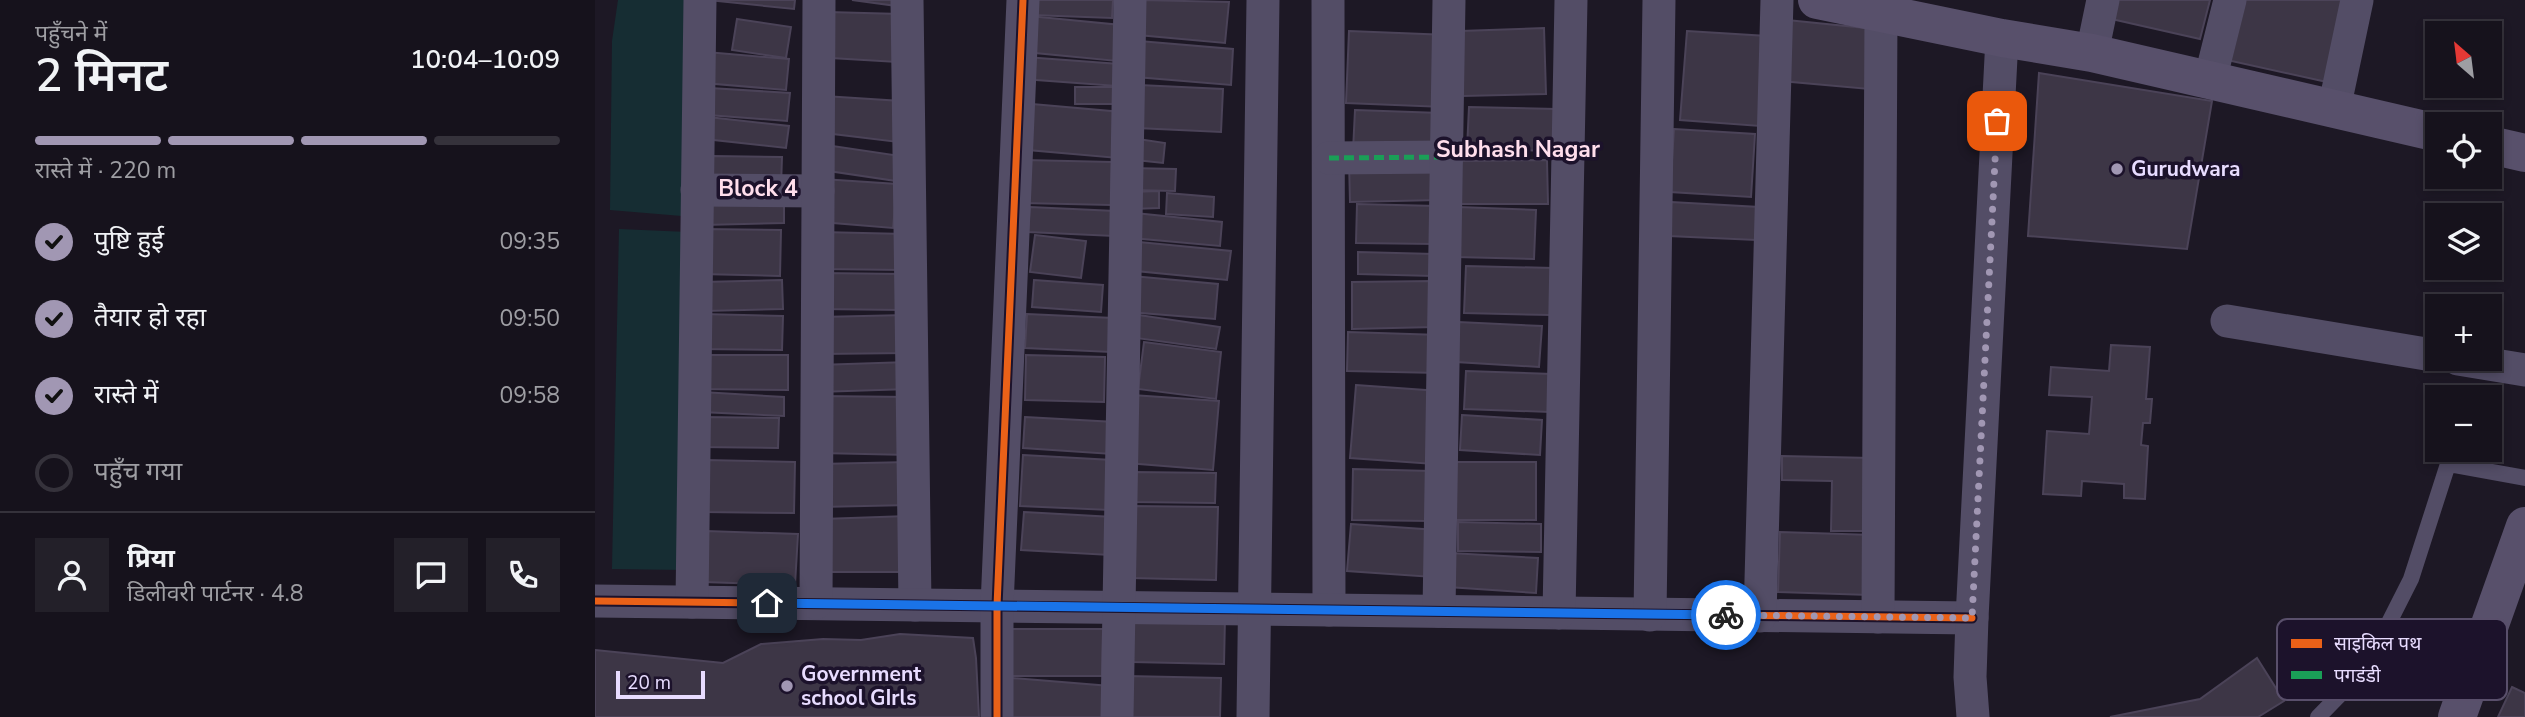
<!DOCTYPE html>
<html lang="hi">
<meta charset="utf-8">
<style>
:root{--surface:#16121c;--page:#232029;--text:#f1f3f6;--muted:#9e9ea3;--line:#35323b;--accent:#a197b3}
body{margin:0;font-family:"Nunito Sans","Noto Sans Devanagari",sans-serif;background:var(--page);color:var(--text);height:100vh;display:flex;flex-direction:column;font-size:26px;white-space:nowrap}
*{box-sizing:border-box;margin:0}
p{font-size:23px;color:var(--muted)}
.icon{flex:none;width:38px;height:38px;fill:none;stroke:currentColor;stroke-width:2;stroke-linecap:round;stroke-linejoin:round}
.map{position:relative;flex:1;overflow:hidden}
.panel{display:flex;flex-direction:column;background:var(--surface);width:595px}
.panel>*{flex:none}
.needle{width:46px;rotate:332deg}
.controls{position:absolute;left:1830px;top:21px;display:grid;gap:14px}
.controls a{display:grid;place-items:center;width:77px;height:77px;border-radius:0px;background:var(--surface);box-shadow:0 4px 10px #0003,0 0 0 2px var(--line);font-size:35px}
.scale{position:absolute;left:21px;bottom:18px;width:89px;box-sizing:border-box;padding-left:7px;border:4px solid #e8dcff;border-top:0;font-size:19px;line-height:24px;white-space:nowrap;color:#e8dcff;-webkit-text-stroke:5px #1c122b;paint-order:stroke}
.pin{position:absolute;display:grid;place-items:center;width:60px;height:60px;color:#fff;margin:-30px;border-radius:14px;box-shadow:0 4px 10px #0006}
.courier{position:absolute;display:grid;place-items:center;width:70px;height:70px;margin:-35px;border:5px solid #1a73e8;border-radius:50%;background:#fff;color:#222;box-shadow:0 2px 9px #0007}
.headline em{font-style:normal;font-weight:600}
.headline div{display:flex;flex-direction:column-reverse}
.headline{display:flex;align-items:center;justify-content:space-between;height:119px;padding:0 35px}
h1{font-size:46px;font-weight:600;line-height:52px}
.bar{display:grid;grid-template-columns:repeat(4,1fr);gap:10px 7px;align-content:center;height:84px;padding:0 35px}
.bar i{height:9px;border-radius:5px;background:var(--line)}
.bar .current{background:var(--accent)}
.bar p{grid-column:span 4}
.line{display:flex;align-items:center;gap:18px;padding:0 35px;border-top:2px solid var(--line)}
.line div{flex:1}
.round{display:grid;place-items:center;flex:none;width:74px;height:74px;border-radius:0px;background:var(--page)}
ol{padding:0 35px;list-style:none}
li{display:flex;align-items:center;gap:21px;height:77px}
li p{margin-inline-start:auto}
li .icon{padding:7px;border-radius:50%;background:var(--accent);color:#111;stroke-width:4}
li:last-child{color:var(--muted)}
li i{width:38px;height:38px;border:4px solid var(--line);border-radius:50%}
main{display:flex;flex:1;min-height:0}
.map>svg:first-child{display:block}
.green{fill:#162d33}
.building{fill:#3d3646;stroke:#4b4358;stroke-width:2}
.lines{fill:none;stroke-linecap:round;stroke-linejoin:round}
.lane{stroke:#534d66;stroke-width:16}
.street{stroke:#534d66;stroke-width:33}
.secondary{stroke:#58506b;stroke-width:38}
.quiet{stroke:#1a9f57;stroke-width:5;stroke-dasharray:10 5;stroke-linecap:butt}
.cycleway-casing{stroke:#1c122b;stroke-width:11}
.cycleway{stroke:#ea6118;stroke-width:7}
.done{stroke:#a197b3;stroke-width:7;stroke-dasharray:0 12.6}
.route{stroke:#1a73e8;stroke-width:9}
.poi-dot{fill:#a197b3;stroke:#1c122b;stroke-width:2.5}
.labels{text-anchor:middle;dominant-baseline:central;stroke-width:7;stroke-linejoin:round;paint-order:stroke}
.poi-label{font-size:21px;font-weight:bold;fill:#e8dcff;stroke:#1c122b;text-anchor:start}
.neighbourhood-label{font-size:23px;font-weight:bold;fill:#ffdeec;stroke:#1c122b}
.key{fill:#1c122b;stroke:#594f6b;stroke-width:2}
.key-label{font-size:19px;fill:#e8dcff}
</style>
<main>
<section class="panel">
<div class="headline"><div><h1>2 मिनट</h1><p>पहुँचने में</p></div><em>10:04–10:09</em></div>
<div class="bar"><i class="current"></i><i class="current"></i><i class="current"></i><i></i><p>रास्ते में · 220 m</p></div>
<ol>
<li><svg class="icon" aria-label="check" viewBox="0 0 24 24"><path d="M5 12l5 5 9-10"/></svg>पुष्टि हुई<p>09:35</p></li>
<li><svg class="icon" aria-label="check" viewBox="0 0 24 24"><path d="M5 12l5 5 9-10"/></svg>तैयार हो रहा<p>09:50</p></li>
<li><svg class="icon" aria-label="check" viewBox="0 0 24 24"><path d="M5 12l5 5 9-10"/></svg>रास्ते में<p>09:58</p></li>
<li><i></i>पहुँच गया</li>
</ol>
<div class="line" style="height:126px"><a class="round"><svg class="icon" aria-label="person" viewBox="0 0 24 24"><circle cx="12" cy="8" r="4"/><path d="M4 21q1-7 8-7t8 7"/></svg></a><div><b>प्रिया</b><p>डिलीवरी पार्टनर · 4.8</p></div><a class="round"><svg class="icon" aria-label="chat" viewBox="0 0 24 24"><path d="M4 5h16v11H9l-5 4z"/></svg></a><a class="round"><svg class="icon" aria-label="phone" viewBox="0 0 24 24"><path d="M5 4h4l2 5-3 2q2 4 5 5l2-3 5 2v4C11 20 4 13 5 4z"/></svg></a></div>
</section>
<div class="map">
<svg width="1930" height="717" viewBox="0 0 1930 717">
<rect width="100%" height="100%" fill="#1d1825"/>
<g class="green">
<path d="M23,0h78l-2,217 -84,-7 2,-169z"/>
<path d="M24,229l69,3 -3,338 -73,-1z"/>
</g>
<g class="building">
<path d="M113,0h87l-1,9z"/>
<path d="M257,0h45v6z"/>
<path d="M437,0h81l-1,18 -80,-3z"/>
<path d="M546,0l88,2 -4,41 -87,-8z"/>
<path d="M1517,0h98l-10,39 -93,-21z"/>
<path d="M1645,0h105l-18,82 -100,-22z"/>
<path d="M233,12l72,2 -3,48 -66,-4z"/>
<path d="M434,16l92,9 -4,36 -92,-9z"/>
<path d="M142,19l54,8 -5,31 -54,-8z"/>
<path d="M1192,20l88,9 -6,60 -88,-8z"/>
<path d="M949,28l2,66 -83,2 -2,-65z"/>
<path d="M754,31l99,4 -4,72 -98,-4z"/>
<path d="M1092,31l80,5 -7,90 -80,-6z"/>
<path d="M544,41l94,8 -2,36 -95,-8z"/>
<path d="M111,52l83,7 -3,31 -82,-7z"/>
<path d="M430,57l94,7 -2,22 -94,-7z"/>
<path d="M1444,73l173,28 -25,148 -159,-13z"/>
<path d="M544,85l84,4 -2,43 -84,-4z"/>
<path d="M480,87h41l-1,17h-40z"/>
<path d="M115,88l80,5 -3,28 -79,-6z"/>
<path d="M229,96l77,5 -3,41 -73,-9z"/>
<path d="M437,104l90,8 -4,46 -90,-8z"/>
<path d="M874,107l87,2 -2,42 -87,-2z"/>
<path d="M760,110l85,3 -2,41 -85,-3z"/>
<path d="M113,117l81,9 -3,22 -81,-9z"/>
<path d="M1079,129l81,5 -4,63 -81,-5z"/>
<path d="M543,139l27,4 -2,20 -27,-3z"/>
<path d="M224,144l88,13 -4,25 -81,-12z"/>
<path d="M118,156l69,1 -1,30 -68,1z"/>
<path d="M842,159l1,41 -88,2 -1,-41z"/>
<path d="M429,160l88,2 -1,43 -88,-2z"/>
<path d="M952,160l1,44h-89v-43z"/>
<path d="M535,168l46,1 -1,22 -45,-1z"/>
<path d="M227,179l75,5 -4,44 -72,-6z"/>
<path d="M564,191v17l-27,1 -1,-17z"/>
<path d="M189,193v30l-80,2v-30z"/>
<path d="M572,193l47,4 -1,20 -47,-3z"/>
<path d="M1076,202l88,5 -3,33 -87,-4z"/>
<path d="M762,204l79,2 -1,38 -79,-1z"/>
<path d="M435,207l85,4 -1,25 -86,-4z"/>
<path d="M863,207l78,3 -2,49 -78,-2z"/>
<path d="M540,213l87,9 -2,24 -88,-8z"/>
<path d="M107,229l79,1 -1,46 -79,-2z"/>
<path d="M226,232l84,2 -1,36 -83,-1z"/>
<path d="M440,235l51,6 -5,37 -51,-6z"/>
<path d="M544,242l92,9 -4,29 -91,-9z"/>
<path d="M763,252l76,2 -1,22 -75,-2z"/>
<path d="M871,266l87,2 -2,47 -87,-2z"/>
<path d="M225,273l83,1 -1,36 -82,-1z"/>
<path d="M537,276l86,8 -3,35 -86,-7z"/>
<path d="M187,280l1,29 -79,2 -1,-29z"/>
<path d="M439,280l69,5 -2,27 -69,-5z"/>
<path d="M838,281l1,46 -82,2v-47z"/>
<path d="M107,314l81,2 -1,34 -81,-1z"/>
<path d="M432,314l86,4 -2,34 -86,-4z"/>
<path d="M537,314l88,13 -4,22 -87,-12z"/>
<path d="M311,315l1,38 -86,1 -1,-37z"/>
<path d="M863,322l84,4 -3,41 -83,-5z"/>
<path d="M753,332l92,3 -1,38 -92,-2z"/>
<path d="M549,342l77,10 -5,47 -78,-10z"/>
<path d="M1516,345l39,2 -4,52h6l-2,24h-7l-2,22 7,1 -3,53 -21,-1v-14l-42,-3 -1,15 -38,-2 4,-63 42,3 3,-37 -43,-2 2,-28 58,4z"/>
<path d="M104,355h89v35l-89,-1z"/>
<path d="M431,355l79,2 -1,45 -79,-2z"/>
<path d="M313,362l1,27 -91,3v-27z"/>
<path d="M871,371l86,3 -2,38 -86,-3z"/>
<path d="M761,385l83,6 -5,73 -84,-6z"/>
<path d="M107,392l82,5v19l-83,-4z"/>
<path d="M537,395l87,6 -6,69 -86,-7z"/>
<path d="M225,396l90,1 -1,58 -89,-2z"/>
<path d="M867,415l80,5 -2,35 -80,-5z"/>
<path d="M106,417l78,1 -1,30 -78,-1z"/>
<path d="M430,417l90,5 -3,32 -89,-6z"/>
<path d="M428,455l89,5 -2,50 -90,-4z"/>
<path d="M1187,456l89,2 -1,73h-39l1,-50 -50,-1z"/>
<path d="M110,460l90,2 -1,51 -90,-1z"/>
<path d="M314,462l1,43 -90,2 -1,-43z"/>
<rect x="860" y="462" width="81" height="58"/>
<path d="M758,469l78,2 -1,50 -78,-1z"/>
<path d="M539,472l82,1 -1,30 -82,-1z"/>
<path d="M536,506l87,1 -2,73 -86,-2z"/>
<path d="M429,512l89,5 -3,38 -89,-5z"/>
<path d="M312,516v56h-82l-2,-53z"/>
<path d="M863,522l83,2v28l-83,-1z"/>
<path d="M756,524l86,6 -4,47 -86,-6z"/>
<path d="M111,531l92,3 -3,51 -92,-3z"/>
<path d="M1185,532l92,3 -3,60 -91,-3z"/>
<path d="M855,553l88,5 -2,35 -88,-6z"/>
<path d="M538,615l92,2 -1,47 -92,-2z"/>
<path d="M412,629h96l-1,47h-95z"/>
<path d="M305,634l73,4 3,20 3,59h-384v-67l128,13 38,-19 62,-5 38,1z"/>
<path d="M1662,658l27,43 -26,16h-148l90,-18z"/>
<path d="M532,676l94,2 -1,39h-94z"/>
<path d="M417,678l98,8 -3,31h-99z"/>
<path d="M1917,687l13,6v24h-27z"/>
</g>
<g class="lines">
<path class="lane" d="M1723,717l48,-49 45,-89 37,-115 77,14"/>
<g class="street">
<path d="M312,0l8,605"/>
<path d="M733,0l1,610"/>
<path d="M1497,53l11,-53"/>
<path d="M1615,80l20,-80"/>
<path d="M1739,109l23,-109"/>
<path d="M734,158l118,-1"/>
<path d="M102,190l121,1"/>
<path d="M1632,321l211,35"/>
<path d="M1863,359l67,11"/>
<path d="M0,601l1377,17"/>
<path d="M97,602l8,-602"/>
<path d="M221,603l3,-603"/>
<path d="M844,611l10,-611"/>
<path d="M964,613l12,-613"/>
<path d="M1055,615l9,-615"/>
<path d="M1165,616l17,-616"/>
<path d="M1283,617l3,-604"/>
<path d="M402,717v-111l26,-606"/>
<path d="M522,717l13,-717"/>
<path d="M658,717l10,-717"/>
<path d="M1378,717l-3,-40 2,-59 30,-580"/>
</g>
<g class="secondary">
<path d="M1222,0l185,38 90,15 346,80"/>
<path d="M1895,145l35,8"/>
<path d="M1862,717l68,-191"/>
</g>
<path class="quiet" d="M734,158l118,-1"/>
<defs>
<g id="cycleway">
<path d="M0,601l1377,17"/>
<path d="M402,717v-111l26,-606"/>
</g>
</defs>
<use href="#cycleway" class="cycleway-casing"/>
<use href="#cycleway" class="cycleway"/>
</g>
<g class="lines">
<path class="done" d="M1131,615l246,3 25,-497"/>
<path class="route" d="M172,603l959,12"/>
</g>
<g class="poi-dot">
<circle cx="1522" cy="169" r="7"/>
<circle cx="192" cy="686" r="7"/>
</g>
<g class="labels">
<g class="poi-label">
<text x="1536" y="169">Gurudwara</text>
<text x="206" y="674">Government<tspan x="206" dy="24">school GIrls</tspan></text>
</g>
<g class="neighbourhood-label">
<text x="923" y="149">Subhash Nagar</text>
<text x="163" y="188">Block 4</text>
</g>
</g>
<rect x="1682" y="619" width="230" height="81" rx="10" class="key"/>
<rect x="1696" y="639" width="31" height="9" fill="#ea6118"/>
<rect x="1696" y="671" width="31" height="8" fill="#1a9f57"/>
<g class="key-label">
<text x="1739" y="650">साइकिल पथ</text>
<text x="1739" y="682">पगडंडी</text>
</g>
</svg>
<div class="controls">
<a><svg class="needle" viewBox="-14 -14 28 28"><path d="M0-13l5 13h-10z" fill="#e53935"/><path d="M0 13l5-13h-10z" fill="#9e9ea3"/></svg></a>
<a><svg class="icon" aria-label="locate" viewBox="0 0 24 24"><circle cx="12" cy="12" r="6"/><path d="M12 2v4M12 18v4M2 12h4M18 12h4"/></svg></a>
<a><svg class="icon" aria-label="layers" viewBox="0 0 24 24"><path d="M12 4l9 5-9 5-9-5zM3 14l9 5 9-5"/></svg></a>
<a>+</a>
<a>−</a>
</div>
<div class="scale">20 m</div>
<div class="pin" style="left:1402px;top:121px;background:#ea580c"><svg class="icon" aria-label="bag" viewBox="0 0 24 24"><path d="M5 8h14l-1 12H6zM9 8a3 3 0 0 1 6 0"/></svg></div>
<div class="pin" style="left:172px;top:603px;background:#1f2937"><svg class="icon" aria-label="home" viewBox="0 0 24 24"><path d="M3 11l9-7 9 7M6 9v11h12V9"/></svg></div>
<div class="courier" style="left:1131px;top:615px"><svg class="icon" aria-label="bike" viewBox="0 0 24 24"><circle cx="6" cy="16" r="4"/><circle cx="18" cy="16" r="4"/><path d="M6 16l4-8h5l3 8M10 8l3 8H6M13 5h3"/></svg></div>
</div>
</main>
